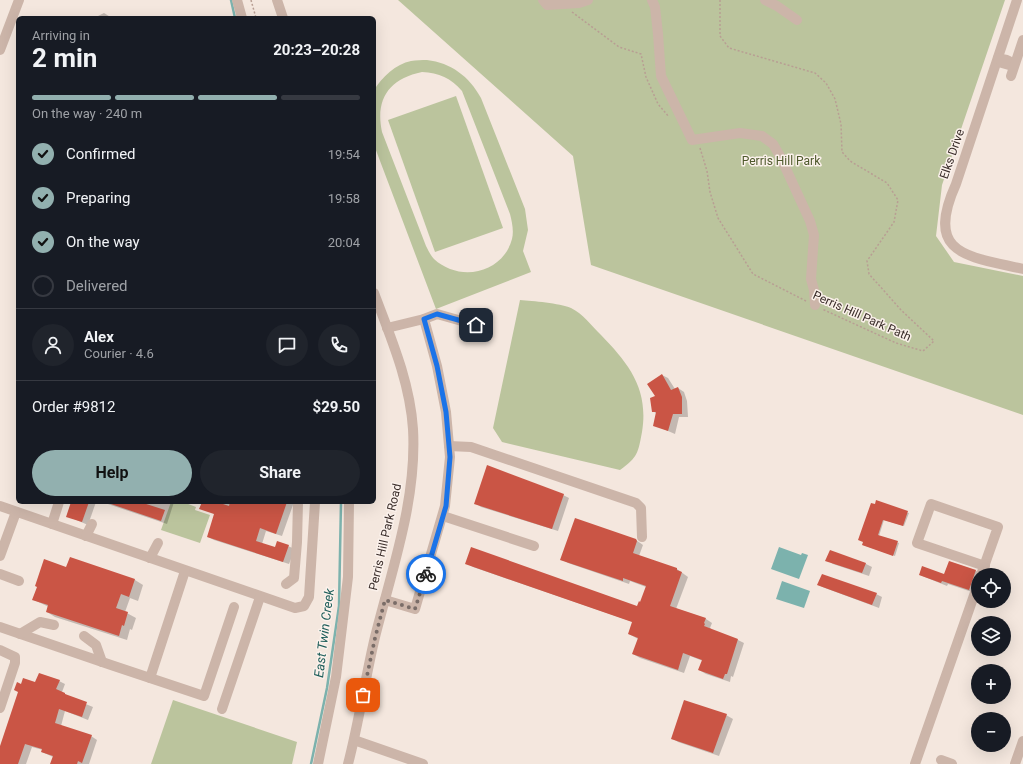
<!DOCTYPE html>
<meta charset="utf-8">
<style>
:root{--surface:#171b24;--page:#20242c;--text:#f1f3f6;--muted:#9ea1a6;--line:#363941;--accent:#92b0af}
body{margin:0;font-family:Roboto,sans-serif;background:var(--page);color:var(--text);height:100vh;display:flex;flex-direction:column;font-size:15px;white-space:nowrap}
*{box-sizing:border-box;margin:0}
p{font-size:13px;color:var(--muted)}
.icon{flex:none;width:22px;height:22px;fill:none;stroke:currentColor;stroke-width:2;stroke-linecap:round;stroke-linejoin:round}
.map{position:relative;flex:1;overflow:hidden}
.sheet{position:absolute;left:16px;top:16px;width:360px;height:488px;display:flex;flex-direction:column;background:var(--surface);border-radius:6px;box-shadow:0 4px 16px #0002}
.sheet>*{flex:none}
.buttons{position:absolute;left:971px;top:568px;display:grid;gap:8px}
.buttons a{display:grid;place-items:center;width:40px;height:40px;border-radius:50%;background:var(--surface);box-shadow:0 4px 16px #0002;font-size:20px}
.pin{position:absolute;display:grid;place-items:center;width:34px;height:34px;color:#fff;margin:-17px;border-radius:8px;box-shadow:0 2px 6px #0006}
.courier{position:absolute;display:grid;place-items:center;width:40px;height:40px;margin:-20px;border:3px solid #1a73e8;border-radius:50%;background:#fff;color:#222;box-shadow:0 1px 5px #0007}
.headline em{font-style:normal;font-weight:700}
.headline div{display:flex;flex-direction:column-reverse}
.headline{display:flex;align-items:center;justify-content:space-between;height:68px;padding:0 16px}
h1{font-size:26px;font-weight:700;line-height:30px}
.bar{display:grid;grid-template-columns:repeat(4,1fr);gap:6px 4px;align-content:center;height:48px;padding:0 16px}
.bar i{height:5px;border-radius:3px;background:var(--line)}
.bar .selected{background:var(--accent)}
.bar p{grid-column:span 4}
.line{display:flex;align-items:center;gap:10px;padding:0 16px;border-top:1px solid var(--line)}
.line div{flex:1}
.round{display:grid;place-items:center;flex:none;width:42px;height:42px;border-radius:21px;background:var(--page)}
ol{padding:0 16px;list-style:none}
li{display:flex;align-items:center;gap:12px;height:44px}
li p{margin-inline-start:auto}
li .icon{padding:4px;border-radius:50%;background:var(--accent);color:#111;stroke-width:4}
li:last-child{color:var(--muted)}
li i{width:22px;height:22px;border:2px solid var(--line);border-radius:50%}
.primary-button{display:flex;gap:8px;margin-top:auto;padding:8px 16px}
.primary-button a{flex:1;height:46px;border-radius:24px;background:var(--accent);color:#111;font-size:16px;font-weight:700;line-height:46px;text-align:center}
.primary-button a+a{background:var(--page);color:var(--text)}
.map>svg:first-child{display:block}
.green{fill:#bbc49d;fill-rule:evenodd}
.water{fill:#7cb2ad}
.shadow{fill:#0003}
.lines{fill:none;stroke-linecap:round;stroke-linejoin:round}
.stream{stroke:#7cb2ad;stroke-width:2.5}
.building{fill:#ca5545}
.path{stroke:#b89e93;stroke-width:1.5;stroke-dasharray:2 2;stroke-linecap:butt}
.minor{stroke:#ccb5a9;stroke-width:10}
.done{stroke:#7a6d68;stroke-width:4;stroke-dasharray:0 7.2}
.route{stroke:#1a73e8;stroke-width:5}
.labels{text-anchor:middle;dominant-baseline:central;stroke-width:3;stroke-linejoin:round;paint-order:stroke}
.street-label{font-size:12px;fill:#392c29;stroke:#fbf1eb}
.park-label{font-size:12px;fill:#4e592c;stroke:#fbf1eb}
.water-label{font-size:13px;font-style:italic;fill:#1d5d59;stroke:#fbf1eb}
</style>
<div class="map">
<svg width="1023" height="764" viewBox="0 0 1023 764">
<rect width="100%" height="100%" fill="#f4e7de"/>
<g class="green">
<path d="M398,0h607l-63,185 -6,51 18,26 69,14v139l-432,-150 -18,-109z"/>
<path d="M427,60c24,3 42,16 54,38l44,111 3,21 -5,21 8,21 -95,37 -62,-164v-55c8,-13 22,-26 37,-29 5,-1 11,-1 16,-1zM422,72c17,1 29,6 40,19l48,123c2,8 4,17 2,25 -9,34 -52,44 -78,20 -3,-3 -6,-9 -8,-13l-44,-114c-7,-33 7,-53 40,-60z"/>
<path d="M456,96l47,132 -68,24 -47,-132z"/>
<path d="M520,300c13,1 39,3 51,8 12,6 20,17 30,27 28,29 48,54 41,97 -4,21 -4,25 -22,38l-118,-28 -9,-14z"/>
<path d="M171,502h12l13,5 -1,3 15,5 -10,28 -39,-13z"/>
<path d="M173,700l124,42 -5,22h-141z"/>
</g>
<g class="water">
<path d="M779,547l22,8 1,-2 6,2 -9,24 -28,-10z"/>
<path d="M782,581l28,10 -6,17 -28,-9z"/>
</g>
<g class="shadow">
<path d="M104,13l8,5h-18z"/>
<path d="M662,375l6,3 7,11 3,-1 6,4 3,9 1,16h-9l-4,17 -21,-9 3,-11 -4,-3z"/>
<path d="M563,495l6,3 -11,33 -77,-24 -6,-4z"/>
<path d="M72,502h24l-8,23 -21,-9z"/>
<path d="M102,502h72l-7,22z"/>
<path d="M203,502h91l-12,34 -16,-5 -4,13 14,5 2,-7 17,7 -6,15 -75,-24 -6,-3 7,-23 -14,-6z"/>
<path d="M872,504l37,9 -5,13 -20,-6 -5,16 20,7 -4,13 -32,-11z"/>
<path d="M636,540l7,5 -4,11 38,13 11,8 -12,32 30,10 6,4 -2,5h1l-1,2 28,10 6,3 -11,34 -2,-1 -1,6 -24,-8 -7,-4 4,-9 -13,-5 -6,17 -44,-15 -7,-4 5,-15 -9,-5 4,-12 -160,-55 -7,-4 172,44 3,-4 5,-16 -16,-6 -1,3 -61,-21 -7,-4z"/>
<path d="M830,551l36,13 6,3 -3,9 -36,-12 -6,-4z"/>
<path d="M70,558l65,22 8,5 -5,16 -8,-3 -5,14 11,6 -4,12 -2,-1 -3,11 -72,-23 -8,-5 2,-5 -15,-7 33,-32z"/>
<path d="M976,571l6,3 -4,1v10l-3,8 -27,-9 -1,2 -27,-11h25z"/>
<path d="M818,585l58,9 6,3 -3,11 -54,-20z"/>
<path d="M59,681l6,3 -3,8 9,6 22,9 -5,13 -23,-9 -4,15 30,10 6,4 -8,24h-38l2,-7 -11,-5 1,-2 -11,-3 -6,17h-26v-15l22,-64z"/>
<path d="M726,715l7,4 -14,37 -41,-14 -6,-4z"/>
</g>
<g class="lines">
<g class="stream">
<path d="M231,0l4,18"/>
<path d="M311,764l16,-76 12,-82 2,-104"/>
</g>
</g>
<g class="building">
<path d="M662,374l9,16 7,-3 4,10v17h-9l-5,17 -15,-5 3,-14h-4l-2,-14 5,-2 -8,-12z"/>
<path d="M487,465l77,29 -12,35 -78,-25z"/>
<path d="M876,500l32,11 -5,15 -20,-6 -5,15 20,6 -5,15 -31,-11 1,-3 -5,-2 13,-37 4,1z"/>
<path d="M71,502h18l-7,20 -16,-5z"/>
<path d="M108,502h32l25,8 -4,11 -53,-18z"/>
<path d="M202,502h15l12,4 1,-4h57l-11,32 -16,-6 -4,13 19,6 2,-6 12,4 -6,17 -76,-25 7,-23 -15,-5z"/>
<path d="M575,518l61,21 1,2 -4,12 44,15v2l5,2 -12,34 36,12 -2,5 1,1 -1,2 34,13 -11,35h-2l-2,5 -25,-9 4,-10 -19,-7 -5,17 -46,-16 6,-16 -10,-4 4,-12 -167,-58 6,-17 166,59 2,-5 1,1 6,-16 -23,-8v3l-63,-21z"/>
<path d="M830,550l36,13 -4,10 -37,-12z"/>
<path d="M70,557l65,22 -6,18 -8,-3 -5,14 12,4 -4,14 -2,-1 -3,11 -73,-24 2,-7 -16,-5 5,-13 -2,-1 9,-27 22,8z"/>
<path d="M949,561l27,9 -7,20 -27,-9 -1,2 -22,-8 3,-9 22,8z"/>
<path d="M822,574l55,19 -5,12 -55,-20z"/>
<path d="M39,673l21,7 -4,9 9,4v1l22,8 -5,15 -23,-8 -4,14 37,12 -10,28 -4,-2 -1,3h-27l3,-8 -12,-4 1,-3 -17,-5 -7,20h-18v-18l18,-54 -4,-2 3,-8 4,2 2,-6 12,4z"/>
<path d="M684,700l43,14 -14,39 -42,-14z"/>
</g>
<g class="lines">
<g class="path">
<path d="M251,0l5,18"/>
<path d="M720,0v36l9,12 86,25 11,10 9,16 6,25 1,28 8,9 37,22 11,17 -4,22 -27,39 2,13 32,36 33,31 -11,10 -27,-8 -74,-34"/>
<path d="M572,12l47,35 22,7 5,23 12,27 11,13"/>
<path d="M700,148l7,23 3,21 8,26 35,56 53,27"/>
</g>
<g class="minor">
<path d="M237,0l5,18"/>
<path d="M277,0l6,18"/>
<path d="M543,0l4,5 32,-2 9,-3"/>
<path d="M652,0l3,7 3,27 3,42 31,64 48,-7 22,3 11,8 8,14 29,63 4,14 -3,44 3,11 1,15"/>
<path d="M765,0l12,6 20,14"/>
<path d="M1017,0l-61,184c-32,71 11,72 67,85"/>
<path d="M0,50l19,-50"/>
<path d="M998,58c6,2 10,0 14,6l-3,1 -7,-2 -2,-4"/>
<path d="M1011,76l12,-36"/>
<path d="M387,328l37,-9 13,-5 39,11"/>
<path d="M449,446l22,1 165,56 5,5 1,29"/>
<path d="M0,506l295,102 9,-2 5,-9 6,-95"/>
<path d="M443,516l91,30"/>
<path d="M52,524l7,-22"/>
<path d="M86,536l6,-12"/>
<path d="M0,556l16,-44"/>
<path d="M150,558l8,-15"/>
<path d="M0,574l19,7"/>
<path d="M981,575l17,-48 -67,-23 -14,39 68,23"/>
<path d="M286,584l8,-6 3,-36 1,-40"/>
<path d="M385,600l30,9 30,-103 5,-49 -4,-45 -9,-46 -13,-47"/>
<path d="M0,627l111,38 93,31 30,-89"/>
<path d="M20,634l20,-12 14,3"/>
<path d="M84,636l12,9 6,17"/>
<path d="M0,650l15,7v6l-15,45"/>
<path d="M150,678l35,-107"/>
<path d="M222,709l38,-112"/>
<path d="M354,740l69,24"/>
<path d="M941,760l11,4"/>
<path d="M318,764l18,-87 12,-100 1,-75"/>
<path d="M348,764c11,-42 17,-85 27,-127 17,-68 42,-137 38,-208 -3,-47 -22,-91 -39,-136"/>
<path d="M915,764l63,-180"/>
<path d="M1015,764l8,-23"/>
</g>
</g>
<g class="lines">
<path class="done" d="M363,695l12,-57 10,-38 30,9 11,-35"/>
<path class="route" d="M426,574l20,-68 4,-49 -4,-45 -9,-46 -13,-47 13,-5 39,11"/>
</g>
<g class="labels">
<g class="street-label">
<text transform="translate(952 154) rotate(-71)">Elks Drive</text>
<text transform="translate(862 316) rotate(24)">Perris Hill Park Path</text>
<text transform="translate(385 537) rotate(-77)">Perris Hill Park Road</text>
</g>
<g class="park-label">
<text x="781" y="161">Perris Hill Park</text>
</g>
<g class="water-label">
<text transform="translate(324 633) rotate(-83)">East Twin Creek</text>
</g>
</g>
</svg>
<div class="buttons">
<a><svg class="icon" aria-label="locate" viewBox="0 0 24 24"><circle cx="12" cy="12" r="6"/><path d="M12 2v4M12 18v4M2 12h4M18 12h4"/></svg></a>
<a><svg class="icon" aria-label="layers" viewBox="0 0 24 24"><path d="M12 4l9 5-9 5-9-5zM3 14l9 5 9-5"/></svg></a>
<a>+</a>
<a>−</a>
</div>
<div class="pin" style="left:363px;top:695px;background:#ea580c"><svg class="icon" aria-label="bag" viewBox="0 0 24 24"><path d="M5 8h14l-1 12H6zM9 8a3 3 0 0 1 6 0"/></svg></div>
<div class="pin" style="left:476px;top:325px;background:#1f2937"><svg class="icon" aria-label="home" viewBox="0 0 24 24"><path d="M3 11l9-7 9 7M6 9v11h12V9"/></svg></div>
<div class="courier" style="left:426px;top:574px"><svg class="icon" aria-label="bike" viewBox="0 0 24 24"><circle cx="6" cy="16" r="4"/><circle cx="18" cy="16" r="4"/><path d="M6 16l4-8h5l3 8M10 8l3 8H6M13 5h3"/></svg></div>
<section class="sheet">
<div class="headline"><div><h1>2 min</h1><p>Arriving in</p></div><em>20:23–20:28</em></div>
<div class="bar"><i class="selected"></i><i class="selected"></i><i class="selected"></i><i></i><p>On the way · 240 m</p></div>
<ol>
<li><svg class="icon" aria-label="check" viewBox="0 0 24 24"><path d="M5 12l5 5 9-10"/></svg>Confirmed<p>19:54</p></li>
<li><svg class="icon" aria-label="check" viewBox="0 0 24 24"><path d="M5 12l5 5 9-10"/></svg>Preparing<p>19:58</p></li>
<li><svg class="icon" aria-label="check" viewBox="0 0 24 24"><path d="M5 12l5 5 9-10"/></svg>On the way<p>20:04</p></li>
<li><i></i>Delivered</li>
</ol>
<div class="line" style="height:72px"><a class="round"><svg class="icon" aria-label="person" viewBox="0 0 24 24"><circle cx="12" cy="8" r="4"/><path d="M4 21q1-7 8-7t8 7"/></svg></a><div><b>Alex</b><p>Courier · 4.6</p></div><a class="round"><svg class="icon" aria-label="chat" viewBox="0 0 24 24"><path d="M4 5h16v11H9l-5 4z"/></svg></a><a class="round"><svg class="icon" aria-label="phone" viewBox="0 0 24 24"><path d="M5 4h4l2 5-3 2q2 4 5 5l2-3 5 2v4C11 20 4 13 5 4z"/></svg></a></div>
<div class="line" style="height:52px"><div>Order #9812</div><b>$29.50</b></div>
<div class="primary-button"><a>Help</a><a>Share</a></div>
</section>
</div>
